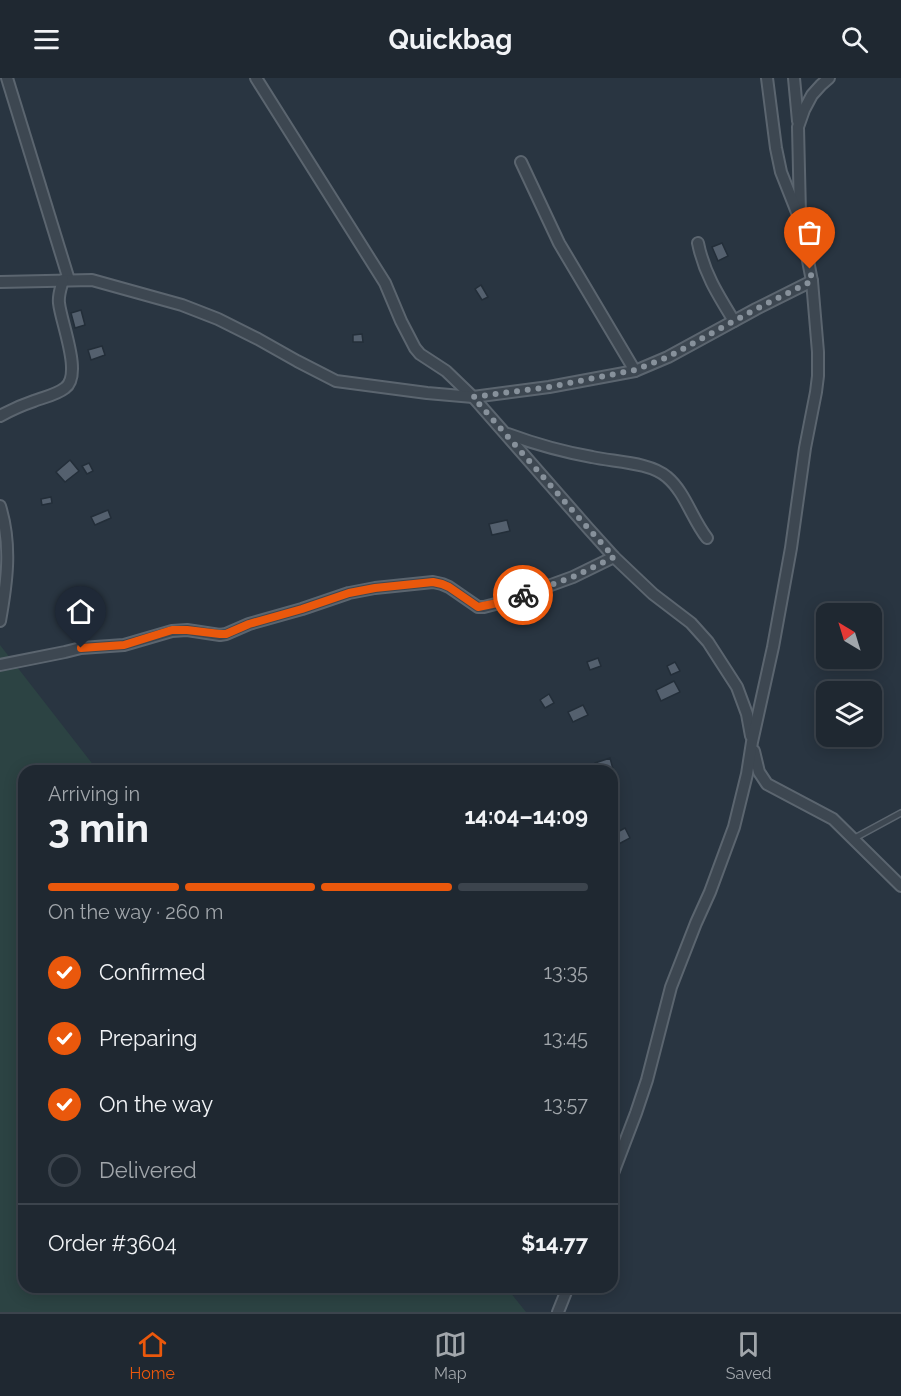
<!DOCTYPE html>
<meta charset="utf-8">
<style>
:root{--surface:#1f2831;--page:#273039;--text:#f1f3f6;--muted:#a1a6ab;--line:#3c444d;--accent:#ea580c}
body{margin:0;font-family:Raleway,sans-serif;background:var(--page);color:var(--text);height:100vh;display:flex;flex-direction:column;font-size:22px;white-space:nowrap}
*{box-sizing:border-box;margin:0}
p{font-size:20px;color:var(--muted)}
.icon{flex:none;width:33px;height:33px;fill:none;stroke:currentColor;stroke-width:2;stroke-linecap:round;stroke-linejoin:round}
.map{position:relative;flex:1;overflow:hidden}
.details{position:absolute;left:18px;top:687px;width:600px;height:528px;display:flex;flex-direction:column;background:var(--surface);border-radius:18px;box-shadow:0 3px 15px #0003,0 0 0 2px var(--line)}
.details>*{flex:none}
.needle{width:39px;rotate:322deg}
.tools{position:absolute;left:816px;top:525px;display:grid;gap:12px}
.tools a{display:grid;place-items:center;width:66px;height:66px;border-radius:12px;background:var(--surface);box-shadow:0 3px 15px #0003,0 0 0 2px var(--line);font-size:30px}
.pin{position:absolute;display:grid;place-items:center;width:51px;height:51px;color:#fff;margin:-62px -26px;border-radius:50% 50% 50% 0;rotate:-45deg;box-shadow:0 0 6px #0007}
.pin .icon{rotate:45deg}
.courier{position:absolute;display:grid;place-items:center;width:60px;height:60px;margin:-30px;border:4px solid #ea580c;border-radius:50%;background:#fff;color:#222;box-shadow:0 2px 8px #0007}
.headline em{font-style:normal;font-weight:700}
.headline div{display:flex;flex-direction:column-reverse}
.headline{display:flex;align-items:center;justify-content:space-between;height:102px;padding:0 30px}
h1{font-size:39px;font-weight:700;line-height:45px}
.bar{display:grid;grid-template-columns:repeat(4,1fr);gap:9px 6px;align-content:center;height:72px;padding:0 30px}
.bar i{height:8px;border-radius:4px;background:var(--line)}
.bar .active{background:var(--accent)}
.bar p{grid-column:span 4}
.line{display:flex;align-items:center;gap:15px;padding:0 30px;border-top:2px solid var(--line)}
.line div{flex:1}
ol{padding:0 30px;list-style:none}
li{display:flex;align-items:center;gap:18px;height:66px}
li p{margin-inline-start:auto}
li .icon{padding:6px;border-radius:50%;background:var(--accent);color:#fff;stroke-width:4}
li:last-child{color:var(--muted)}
li i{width:33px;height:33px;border:3px solid var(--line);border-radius:50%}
header{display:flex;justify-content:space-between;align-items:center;height:78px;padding:0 30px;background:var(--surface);font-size:27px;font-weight:700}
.dock{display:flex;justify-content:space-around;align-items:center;height:84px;border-top:2px solid var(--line);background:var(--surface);font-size:16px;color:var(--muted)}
.dock a{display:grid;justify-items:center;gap:3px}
.dock .active{color:var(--accent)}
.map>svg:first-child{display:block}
.green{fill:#2c4343}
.building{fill:#54606e;stroke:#232e39;stroke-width:1.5}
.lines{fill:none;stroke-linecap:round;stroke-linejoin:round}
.service-casing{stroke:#5b656f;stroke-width:8}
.minor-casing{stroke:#5b656f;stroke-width:14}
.service{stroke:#3d4751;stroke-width:5}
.minor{stroke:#3d4751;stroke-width:10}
.done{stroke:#87919b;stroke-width:6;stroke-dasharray:0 10.8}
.route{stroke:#ea580c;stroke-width:8}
</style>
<header><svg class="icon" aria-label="menu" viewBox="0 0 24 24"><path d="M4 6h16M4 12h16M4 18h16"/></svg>Quickbag<svg class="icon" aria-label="search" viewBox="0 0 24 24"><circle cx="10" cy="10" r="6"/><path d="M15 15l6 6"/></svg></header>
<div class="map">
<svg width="901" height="1234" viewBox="0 0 901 1234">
<rect width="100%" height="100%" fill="#293541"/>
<path class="green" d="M0,567l98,126h-74v516h482l20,25h-526z"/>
<g class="building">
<path d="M722,165l6,13 -10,5 -6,-14z"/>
<path d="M481,207l7,12 -6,3 -7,-11z"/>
<path d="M81,232l4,15 -10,3 -4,-15z"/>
<path d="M362,256l1,8h-10v-7z"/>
<path d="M102,268l3,9 -14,5 -3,-10z"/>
<path d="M70,382l9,11 -14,11 -9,-10z"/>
<path d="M89,385l4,8 -6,3 -5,-8z"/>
<path d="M51,419l1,6 -10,2 -1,-6z"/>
<path d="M108,432l3,8 -16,7 -4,-8z"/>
<path d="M507,442l3,11 -18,4 -3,-11z"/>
<path d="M598,580l3,8 -11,4 -3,-8z"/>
<path d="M675,584l5,9 -9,4 -4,-9z"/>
<path d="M674,603l6,11 -19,9 -5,-11z"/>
<path d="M549,616l5,9 -9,5 -5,-8z"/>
<path d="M583,627l5,10 -15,7 -5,-10z"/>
<path d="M610,680l3,11 -5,2h-10l-3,-8z"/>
<path d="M625,750l5,10 -17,9 -1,-12z"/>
</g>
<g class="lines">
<defs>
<path id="service" d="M853,761l48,-26"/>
<g id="minor">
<path d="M7,0l62,202"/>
<path d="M256,0l129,205 16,38 14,27 5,6 26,17 27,26 114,130 27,30 39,37 38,29 17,19 29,45 10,27 4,22"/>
<path d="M794,0l4,43"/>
<path d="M521,84l38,81 76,128"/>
<path d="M800,136l-2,-87 6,-17 8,-15 9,-10 8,-7"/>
<path d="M698,165c6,30 20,52 36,78"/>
<path d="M0,204l92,-2 90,25 36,14 40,20 39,22 39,20 91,12 46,4 76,-10 86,-16 33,-14 88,-48 56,-28"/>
<path d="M0,338c11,-6 22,-11 34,-15 10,-4 22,-6 31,-13 18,-13 -4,-65 -6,-85 -1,-8 2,-15 4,-23"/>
<path d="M508,356c27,10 56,18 84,23 22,5 58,5 75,20 18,15 25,42 40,61"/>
<path d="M0,428c12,39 7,76 0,115"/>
<path d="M0,587l65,-13 16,-4 43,-3 48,-14 15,-1 33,5 6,-1 23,-10 53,-15 47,-16 26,-5 58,-6 9,2 7,3 29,20h6l23,-6 66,-24 41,-20"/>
<path d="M754,673l5,21 8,12 66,35 68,67"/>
<path d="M612,1098l24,-63 11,-33 24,-93 25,-64 14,-31 24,-65 13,-53 5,-32 21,-95 18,-99 14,-100 11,-56 2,-16v-24l-6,-71 -12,-61 -19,-48 -5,-24 -9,-70"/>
<path d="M558,1234l10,-25"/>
</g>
</defs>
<use href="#service" class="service-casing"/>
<use href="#minor" class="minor-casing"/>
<use href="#service" class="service"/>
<use href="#minor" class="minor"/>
</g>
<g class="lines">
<path class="done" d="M523,517l50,-18 41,-20 -27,-30 -114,-130 76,-10 86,-17 33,-13 88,-48 56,-28 -2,-12"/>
<path class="route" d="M81,570l43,-3 48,-15h15l33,4h6l23,-10 53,-15 47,-16 26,-5 58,-6 9,2 7,3 29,20 29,-6 16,-6"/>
</g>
</svg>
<div class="tools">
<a><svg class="needle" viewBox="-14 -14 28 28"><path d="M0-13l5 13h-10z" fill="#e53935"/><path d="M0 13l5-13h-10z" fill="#a1a6ab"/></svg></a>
<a><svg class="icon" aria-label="layers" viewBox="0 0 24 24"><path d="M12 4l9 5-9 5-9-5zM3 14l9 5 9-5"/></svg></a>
</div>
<div class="pin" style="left:810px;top:191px;background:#ea580c"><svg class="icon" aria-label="bag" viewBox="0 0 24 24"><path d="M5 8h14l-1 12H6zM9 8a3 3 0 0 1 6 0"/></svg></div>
<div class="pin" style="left:81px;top:570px;background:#1f2937"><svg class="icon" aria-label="home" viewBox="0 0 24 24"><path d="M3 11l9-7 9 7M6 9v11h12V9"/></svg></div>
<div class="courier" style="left:523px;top:517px"><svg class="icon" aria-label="bike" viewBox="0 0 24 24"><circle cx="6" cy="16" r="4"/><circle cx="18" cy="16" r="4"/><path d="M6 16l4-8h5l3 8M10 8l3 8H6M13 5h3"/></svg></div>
<section class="details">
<div class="headline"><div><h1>3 min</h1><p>Arriving in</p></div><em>14:04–14:09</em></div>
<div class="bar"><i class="active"></i><i class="active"></i><i class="active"></i><i></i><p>On the way · 260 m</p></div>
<ol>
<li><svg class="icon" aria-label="check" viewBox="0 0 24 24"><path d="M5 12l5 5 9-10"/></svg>Confirmed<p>13:35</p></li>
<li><svg class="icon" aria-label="check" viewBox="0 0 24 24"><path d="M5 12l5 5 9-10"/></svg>Preparing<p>13:45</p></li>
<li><svg class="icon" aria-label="check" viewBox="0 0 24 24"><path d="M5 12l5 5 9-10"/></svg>On the way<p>13:57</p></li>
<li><i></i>Delivered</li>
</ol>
<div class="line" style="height:78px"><div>Order #3604</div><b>$14.77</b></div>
</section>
</div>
<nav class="dock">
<a class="active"><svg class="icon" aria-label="home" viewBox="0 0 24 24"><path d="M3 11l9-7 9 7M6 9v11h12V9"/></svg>Home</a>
<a><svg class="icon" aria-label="map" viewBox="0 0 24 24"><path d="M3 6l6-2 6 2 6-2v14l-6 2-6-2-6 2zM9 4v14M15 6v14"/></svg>Map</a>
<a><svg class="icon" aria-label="saved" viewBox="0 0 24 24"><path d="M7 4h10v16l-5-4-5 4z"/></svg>Saved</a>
</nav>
